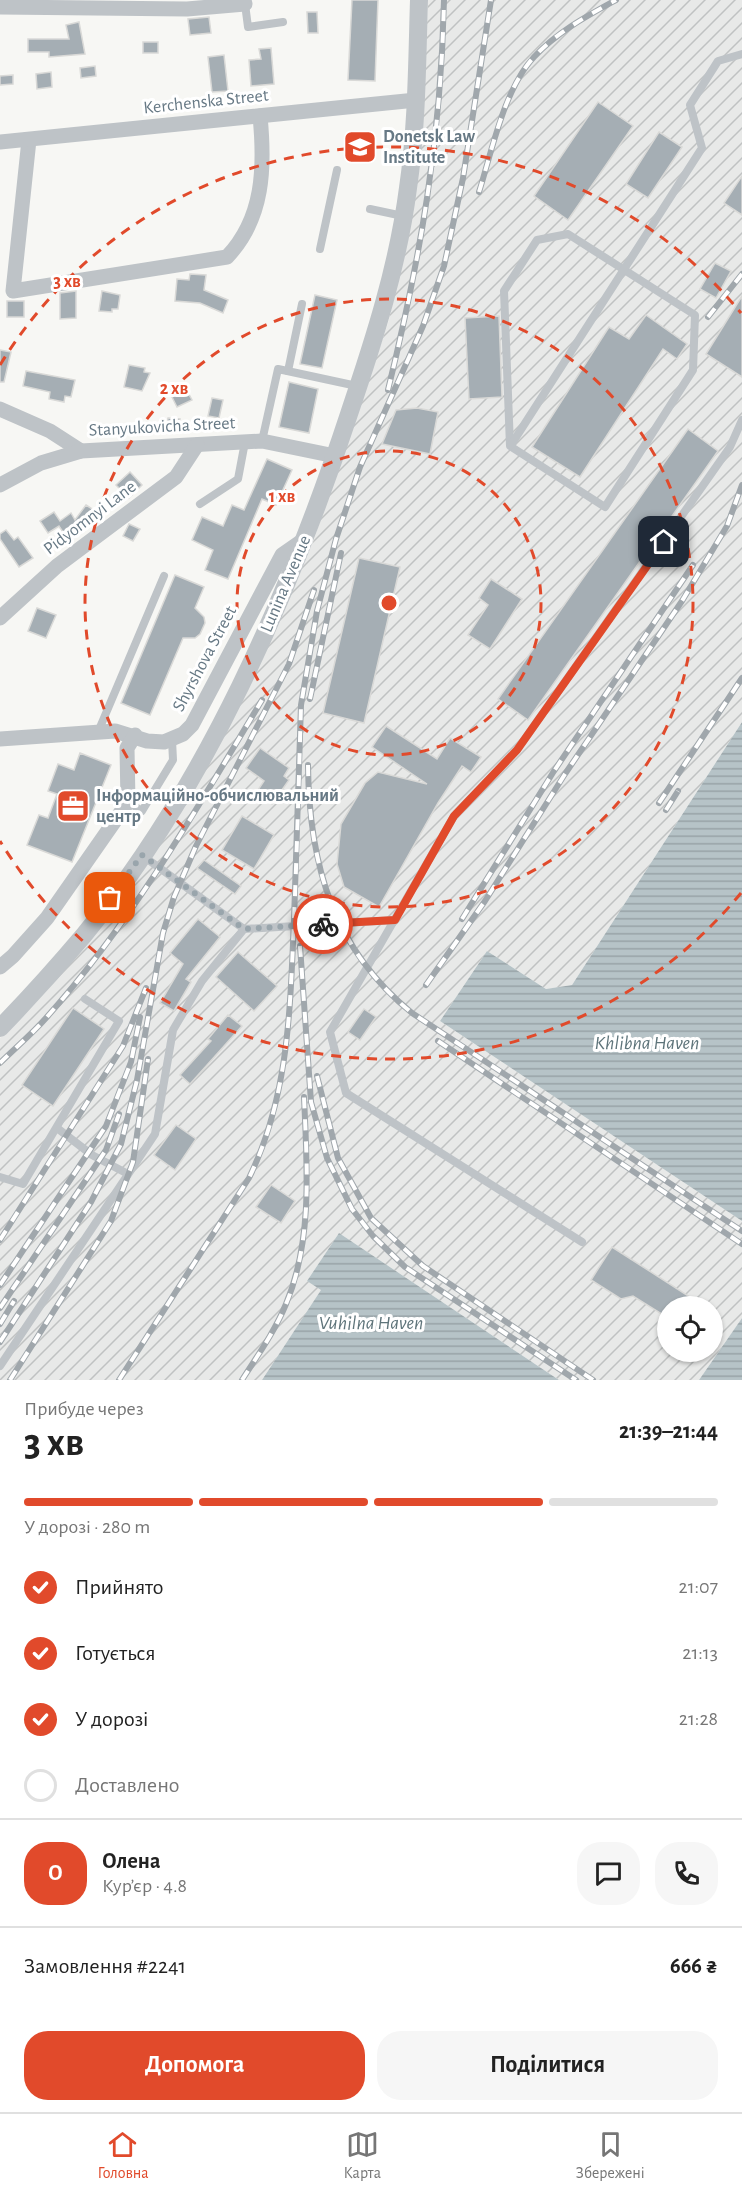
<!DOCTYPE html>
<html lang="uk">
<meta charset="utf-8">
<style>
:root{--surface:#fff;--page:#f6f6f6;--text:#222;--muted:#767676;--line:#e0e0e0;--accent:#e14a2b}
body{margin:0;font-family:"Alegreya Sans",sans-serif;background:var(--page);color:var(--text);height:100vh;display:flex;flex-direction:column;font-size:22px;white-space:nowrap}
*{box-sizing:border-box;margin:0}
p{font-size:20px;color:var(--muted)}
.icon{flex:none;width:33px;height:33px;fill:none;stroke:currentColor;stroke-width:2;stroke-linecap:round;stroke-linejoin:round}
.map{position:relative;height:1380px;overflow:hidden}
.details{display:flex;flex-direction:column;background:var(--surface);flex:1}
.details>*{flex:none}
.tools{position:absolute;left:657px;top:1296px;display:grid;gap:12px}
.tools a{display:grid;place-items:center;width:66px;height:66px;border-radius:50%;background:var(--surface);box-shadow:0 2px 4px #0004;font-size:30px}
.pin{position:absolute;display:grid;place-items:center;width:51px;height:51px;color:#fff;margin:-26px;border-radius:12px;box-shadow:0 3px 9px #0006}
.courier{position:absolute;display:grid;place-items:center;width:60px;height:60px;margin:-30px;border:4px solid #e14a2b;border-radius:50%;background:#fff;color:#222;box-shadow:0 2px 8px #0007}
.head em{font-style:normal;font-weight:700}
.head div{display:flex;flex-direction:column-reverse}
.head{display:flex;align-items:center;justify-content:space-between;height:102px;padding:0 24px}
h1{font-size:39px;font-weight:700;line-height:45px}
.bar{display:grid;grid-template-columns:repeat(4,1fr);gap:9px 6px;align-content:center;height:72px;padding:0 24px}
.bar i{height:8px;border-radius:4px;background:var(--line)}
.bar .selected{background:var(--accent)}
.bar p{grid-column:span 4}
.line{display:flex;align-items:center;gap:15px;padding:0 24px;border-top:2px solid var(--line)}
.line div{flex:1}
.round{display:grid;place-items:center;flex:none;width:63px;height:63px;border-radius:24px;background:var(--page)}
ol{padding:0 24px;list-style:none}
li{display:flex;align-items:center;gap:18px;height:66px}
li p{margin-inline-start:auto}
li .icon{padding:6px;border-radius:50%;background:var(--accent);color:#fff;stroke-width:4}
li:last-child{color:var(--muted)}
li i{width:33px;height:33px;border:3px solid var(--line);border-radius:50%}
.action{display:flex;gap:12px;margin-top:auto;padding:12px 24px}
.action a{flex:1;height:69px;border-radius:24px;background:var(--accent);color:#fff;font-size:24px;font-weight:700;line-height:69px;text-align:center}
.action a+a{background:var(--page);color:var(--text)}
.menu{display:flex;justify-content:space-around;align-items:center;height:84px;border-top:2px solid var(--line);background:var(--surface);font-size:16px;color:var(--muted)}
.menu a{display:grid;justify-items:center;gap:3px}
.menu .selected{color:var(--accent)}
.map>svg:first-child{display:block}
.industrial{fill:url(#industrial-furrows);fill-rule:evenodd}
.water{fill:url(#water-rules)}
.building{fill:#a5aeb4;stroke:#d9d9d7;stroke-width:1.5}
.lines{fill:none;stroke-linecap:round;stroke-linejoin:round}
.service{stroke:#bec3c7;stroke-width:8}
.minor{stroke:#bec3c7;stroke-width:15}
.tertiary{stroke:#bec3c7;stroke-width:18}
.rail-casing{stroke:#a0a7ac;stroke-width:6}
.rail{stroke:#fff;stroke-width:4;stroke-dasharray:11;stroke-linecap:butt}
.done{stroke:#99a5ac;stroke-width:6;stroke-dasharray:0 10.8}
.route{stroke:#e14a2b;stroke-width:8}
.ring{fill:none;stroke:#e14a2b;stroke-width:3;stroke-dasharray:10 8}
.labels{text-anchor:middle;dominant-baseline:central;stroke-width:6;stroke-linejoin:round;paint-order:stroke}
.street-label{font-size:18px;fill:#677985;stroke:#fff}
.poi-label{font-size:18px;font-weight:bold;fill:#677985;stroke:#fff;text-anchor:start}
.water-label{font-size:20px;font-style:italic;fill:#5e747a;stroke:#fff}
.centre{fill:#e14a2b;stroke:#fff;stroke-width:3}
.ring-label{font-size:18px;text-anchor:middle;font-weight:bold;fill:#e14a2b;stroke:#fff;stroke-width:6;stroke-linejoin:round;paint-order:stroke}
</style>
<div class="map">
<svg width="742" height="1380" viewBox="0 0 742 1380">
<defs>
<pattern id="industrial-furrows" width="10" height="10" patternUnits="userSpaceOnUse" patternTransform="scale(1.5)"><rect width="10" height="10" fill="#e8e9e8"/><path d="M-1 1l2-2M0 10L10 0M9 11l2-2" fill="none" stroke="#c0c2c2"/></pattern>
<pattern id="water-rules" width="6" height="5" patternUnits="userSpaceOnUse" patternTransform="scale(1.5)"><rect width="6" height="5" fill="#b6c3c7"/><path d="M0 2.5h6" fill="none" stroke="#98a3a7"/></pattern>
</defs>
<rect width="100%" height="100%" fill="#f7f7f4"/>
<path class="industrial" d="M428,0h314v722l-170,263 -26,4 -59,-38 -47,70 302,200v97l-43,62h-140l-220,-147 -32,48 15,8 -60,91h-262v-342l91,-100 184,-307 38,-89 75,-219 17,-70 18,-132zM668,1306h44v46h-44z"/>
<g class="water">
<path d="M742,722v499l-302,-200 47,-70 59,38 26,-4z"/>
<path d="M339,1233l220,147h-297l59,-90 -14,-9z"/>
<path d="M742,1318v62h-43z"/>
</g>
<g class="building">
<path d="M352,0h26l-3,81 -27,-1z"/>
<path d="M307,12h10l1,21h-10z"/>
<path d="M209,17l2,16 -21,2 -2,-16z"/>
<path d="M79,22l6,32 -36,3v-5h-21v-13h41l-3,-14z"/>
<rect x="143" y="42" width="15" height="11"/>
<path d="M271,48l3,36 -23,2 -2,-26 12,-1 -2,-10z"/>
<path d="M224,55l4,36 -16,1 -4,-35z"/>
<path d="M95,66l1,10 -15,2 -1,-10z"/>
<path d="M51,72l1,15 -15,2 -1,-15z"/>
<path d="M13,75v9l-13,1v-9z"/>
<path d="M598,102l35,24 -65,94 -34,-24z"/>
<path d="M659,132l23,15 -34,51 -22,-14z"/>
<path d="M742,176v39l-18,-12z"/>
<path d="M715,263l16,8 -15,27 -16,-9z"/>
<path d="M190,274l16,1 -2,15 24,10 -5,13 -23,-10 -25,-2 2,-22 12,1z"/>
<path d="M76,291v27l-16,1v-26z"/>
<path d="M102,291l18,4 -2,14h-6v3l-13,-1z"/>
<path d="M315,295l22,5 -15,68 -22,-4z"/>
<path d="M742,296v81l-36,-23z"/>
<rect x="7" y="301" width="17" height="16"/>
<path d="M646,315l41,29 -10,15 -14,-10 -83,128 -48,-30 77,-120 20,12z"/>
<path d="M499,316l3,81 -33,2 -4,-81z"/>
<path d="M0,350l11,2 -7,30h-4z"/>
<path d="M129,365l16,3 -1,4 6,1 -8,18 -18,-4z"/>
<path d="M26,371l49,9 -4,17 -6,-1 -1,6 -15,-3 1,-7 -27,-6z"/>
<path d="M289,382l29,7 -9,44 -30,-6z"/>
<path d="M186,389l6,11 -15,7 -5,-10z"/>
<path d="M212,398l11,2 -4,18 -11,-2z"/>
<path d="M417,408l21,4 -8,42 -48,-10 14,-34z"/>
<path d="M168,418l12,1 -2,12 -12,-2z"/>
<path d="M688,429l30,22 -190,269 -30,-21z"/>
<path d="M267,459l25,11 -16,35 -14,-6 -34,80 -23,-9 8,-20 -21,-10 10,-23 21,9 9,-21 12,5z"/>
<path d="M130,472l12,13 -13,13 -13,-13z"/>
<path d="M86,505l17,11 -8,9 -5,-3 -28,19 3,-6 -6,-9 -11,7 -8,-12 14,-9 6,9 11,-8 4,7z"/>
<path d="M129,524l11,5 -7,12 -10,-5z"/>
<path d="M6,530l8,10 4,-3 15,21 -14,9 -19,-28v-5z"/>
<path d="M359,558l41,9 -36,156 -41,-10z"/>
<path d="M175,575l29,12 -9,21 9,9 1,6 -5,11 -5,4h-12l-33,77 -29,-12z"/>
<path d="M491,579l31,20 -32,50 -22,-14 20,-30 -9,-7z"/>
<path d="M37,608l19,7 -10,23 -18,-7z"/>
<path d="M386,726l51,33 13,-21 31,19 -10,15 -9,-6 -24,37 -59,104 -35,-20 -7,-23 4,-40 24,-41 13,-11 49,12 -55,-37z"/>
<path d="M260,748l29,20 -5,8 5,4 -17,24 -16,-11 8,-12 -18,-13z"/>
<path d="M80,753l31,12 -39,97 -45,-17 12,-30 9,3 9,-24 -9,-3 10,-27 16,6z"/>
<path d="M242,816l32,19 -20,34 -32,-19z"/>
<path d="M204,860l37,26 -6,8 -38,-26z"/>
<path d="M198,919l22,18 -34,42 5,3 -17,29 -14,-8 23,-39 -13,-11z"/>
<path d="M238,952l39,34 -23,25 -38,-34z"/>
<path d="M73,1008l31,21 -51,77 -31,-21z"/>
<path d="M364,1009l12,8 -16,23 -12,-8z"/>
<path d="M228,1015l14,11 -52,58 -10,-9 31,-34 -3,-2z"/>
<path d="M176,1125l20,14 -21,31 -21,-15z"/>
<path d="M271,1185l24,16 -14,22 -25,-16z"/>
<path d="M612,1247l92,59h-36v12l-35,-22 -12,3 -30,-19z"/>
</g>
<g class="lines">
<g class="service">
<path d="M245,4l3,23 35,-5"/>
<path d="M370,209l33,7"/>
<path d="M568,234l127,81 -2,55 -88,137 -95,-61 -6,-155 33,-51z"/>
<path d="M320,249l17,-79"/>
<path d="M288,371l14,-67"/>
<path d="M262,441l16,-72 79,17"/>
<path d="M511,445l191,-297 -12,-43 28,-44 24,-7"/>
<path d="M200,504l38,-25 7,-37"/>
<path d="M98,732l66,-156"/>
<path d="M128,802l14,9 31,-51 -1,-20"/>
<path d="M143,856l101,73 151,-9"/>
<path d="M57,1128l35,27 36,19"/>
<path d="M0,1177l23,7 96,-163 -34,-22"/>
<path d="M582,1242l-236,-149 -16,-61 124,-216 63,-66 213,-303 12,-27"/>
<path d="M0,1366l155,-232 18,-104 29,-49 42,-52"/>
</g>
<g class="minor">
<path d="M0,7l187,2 58,-5 -1,-4"/>
<path d="M29,140l-16,151 214,-34c37,-39 38,-90 33,-141"/>
<path d="M0,142l416,-42"/>
<path d="M0,409l50,22 31,20"/>
<path d="M0,485l41,-22 40,-12 181,-10 73,15"/>
<path d="M0,618l57,-52 119,-89 21,-32"/>
<path d="M0,739l115,-8 32,10 17,1 19,-8 9,-9 90,-170 23,-16"/>
<path d="M0,967l13,-11 34,-38 81,-116 -1,-54 8,-13"/>
</g>
<path class="tertiary" d="M0,1028c29,-30 57,-61 84,-93 123,-150 205,-339 265,-521 25,-74 49,-148 59,-226 9,-62 9,-125 11,-188"/>
<defs>
<g id="rail">
<path d="M479,192c13,-41 25,-103 55,-135 23,-25 53,-41 82,-57"/>
<path d="M708,317l34,-43"/>
<path d="M388,390c33,-135 53,-251 56,-390"/>
<path d="M310,699l31,-146"/>
<path d="M308,765c1,99 25,184 104,248l330,218"/>
<path d="M659,803l83,-125"/>
<path d="M666,810l12,-19"/>
<path d="M462,919l92,-148 139,-206"/>
<path d="M300,946l11,156 16,56 25,51 21,27 32,31 171,113"/>
<path d="M426,985l59,-84 80,-127 117,-173 45,-75 15,-41"/>
<path d="M438,1041l304,203"/>
<path d="M0,1063c15,-15 32,-29 46,-45 85,-95 151,-209 216,-318"/>
<path d="M317,1076l21,82 33,60 52,48 170,114"/>
<path d="M0,1240l123,-194 23,-58"/>
<path d="M0,1285l106,-159 25,-64 9,-45"/>
<path d="M0,1308l106,-158 13,-36"/>
<path d="M0,1324l14,-23"/>
<path d="M0,1342l91,-140 30,-58 16,-64 26,-147 11,-36 22,-51 93,-182 25,-74"/>
<path d="M10,1380l101,-159 22,-59 15,-103"/>
<path d="M119,1380l130,-202c40,-82 41,-168 45,-258 3,-72 5,-144 7,-215l16,-94 19,-72 24,-72 63,-141 21,-60 19,-88 28,-178"/>
<path d="M242,1380c16,-25 33,-49 44,-76 27,-64 21,-139 18,-207"/>
</g>
</defs>
<use href="#rail" class="rail-casing"/>
<use href="#rail" class="rail"/>
</g>
<g class="lines">
<path class="done" d="M110,898l32,-43 102,74 79,-5"/>
<path class="route" d="M323,924l72,-4 59,-104 63,-66 147,-208"/>
</g>
<g class="ring">
<circle cx="389" cy="603" r="152"/>
<circle cx="389" cy="603" r="304"/>
<path d="M741 893A456 456 0 0 1 0 841M0 365A456 456 0 0 1 741 313"/>
</g>
<defs>
<symbol id="university-square" viewBox="-11 -11 22 22"><rect x="-9" y="-9" width="18" height="18" rx="4" fill="#e14a2b" stroke="#fff"/><path d="M0-5L7-2L0 1L-7-2ZM-4 1L0 2.5L4 1V4Q0 6-4 4Z" fill="#fff"/></symbol>
<symbol id="office-square" viewBox="-11 -11 22 22"><rect x="-9" y="-9" width="18" height="18" rx="4" fill="#e14a2b" stroke="#fff"/><path d="M-6-3h4V-5.5h4V-3h4V5H-6ZM-1-4.5V-3h2v-1.5ZM-6 0V1H6V0Z" fill="#fff"/></symbol>
</defs>
<g fill-rule="evenodd">
<use href="#university-square" x="341" y="128" width="38" height="38"/>
<use href="#office-square" x="54" y="787" width="38" height="38"/>
</g>
<g class="labels">
<g class="street-label">
<text transform="translate(206 102) rotate(-6)">Kerchenska Street</text>
<text transform="translate(162 427) rotate(-3)">Stanyukovicha Street</text>
<text transform="translate(90 518) rotate(-37)">Pidyomnyi Lane</text>
<text transform="translate(286 584) rotate(-67)">Lunina Avenue</text>
<text transform="translate(205 659) rotate(-62)">Shyrshova Street</text>
</g>
<g class="poi-label">
<text x="383" y="137">Donetsk Law<tspan x="383" dy="21">Institute</tspan></text>
<text x="96" y="796">Інформаційно-обчислювальний<tspan x="96" dy="21">центр</tspan></text>
</g>
<g class="water-label">
<text x="647" y="1043">Khlibna Haven</text>
<text x="371" y="1323">Vuhilna Haven</text>
</g>
</g>
<circle cx="389" cy="603" r="9" class="centre"/>
<g class="ring-label">
<text x="67" y="287">3 хв</text>
<text x="174" y="394">2 хв</text>
<text x="282" y="502">1 хв</text>
</g>
</svg>
<div class="tools">
<a><svg class="icon" aria-label="locate" viewBox="0 0 24 24"><circle cx="12" cy="12" r="6"/><path d="M12 2v4M12 18v4M2 12h4M18 12h4"/></svg></a>
</div>
<div class="pin" style="left:110px;top:898px;background:#ea580c"><svg class="icon" aria-label="bag" viewBox="0 0 24 24"><path d="M5 8h14l-1 12H6zM9 8a3 3 0 0 1 6 0"/></svg></div>
<div class="pin" style="left:664px;top:542px;background:#1f2937"><svg class="icon" aria-label="home" viewBox="0 0 24 24"><path d="M3 11l9-7 9 7M6 9v11h12V9"/></svg></div>
<div class="courier" style="left:323px;top:924px"><svg class="icon" aria-label="bike" viewBox="0 0 24 24"><circle cx="6" cy="16" r="4"/><circle cx="18" cy="16" r="4"/><path d="M6 16l4-8h5l3 8M10 8l3 8H6M13 5h3"/></svg></div>
</div>
<section class="details">
<div class="head"><div><h1>3 хв</h1><p>Прибуде через</p></div><em>21:39–21:44</em></div>
<div class="bar"><i class="selected"></i><i class="selected"></i><i class="selected"></i><i></i><p>У дорозі · 280 m</p></div>
<ol>
<li><svg class="icon" aria-label="check" viewBox="0 0 24 24"><path d="M5 12l5 5 9-10"/></svg>Прийнято<p>21:07</p></li>
<li><svg class="icon" aria-label="check" viewBox="0 0 24 24"><path d="M5 12l5 5 9-10"/></svg>Готується<p>21:13</p></li>
<li><svg class="icon" aria-label="check" viewBox="0 0 24 24"><path d="M5 12l5 5 9-10"/></svg>У дорозі<p>21:28</p></li>
<li><i></i>Доставлено</li>
</ol>
<div class="line" style="height:108px"><b class="round" style="background:var(--accent);color:#fff">О</b><div><b>Олена</b><p>Кур’єр · 4.8</p></div><a class="round"><svg class="icon" aria-label="chat" viewBox="0 0 24 24"><path d="M4 5h16v11H9l-5 4z"/></svg></a><a class="round"><svg class="icon" aria-label="phone" viewBox="0 0 24 24"><path d="M5 4h4l2 5-3 2q2 4 5 5l2-3 5 2v4C11 20 4 13 5 4z"/></svg></a></div>
<div class="line" style="height:78px"><div>Замовлення #2241</div><b>666 ₴</b></div>
<div class="action"><a>Допомога</a><a>Поділитися</a></div>
</section>
<nav class="menu">
<a class="selected"><svg class="icon" aria-label="home" viewBox="0 0 24 24"><path d="M3 11l9-7 9 7M6 9v11h12V9"/></svg>Головна</a>
<a><svg class="icon" aria-label="map" viewBox="0 0 24 24"><path d="M3 6l6-2 6 2 6-2v14l-6 2-6-2-6 2zM9 4v14M15 6v14"/></svg>Карта</a>
<a><svg class="icon" aria-label="saved" viewBox="0 0 24 24"><path d="M7 4h10v16l-5-4-5 4z"/></svg>Збережені</a>
</nav>
